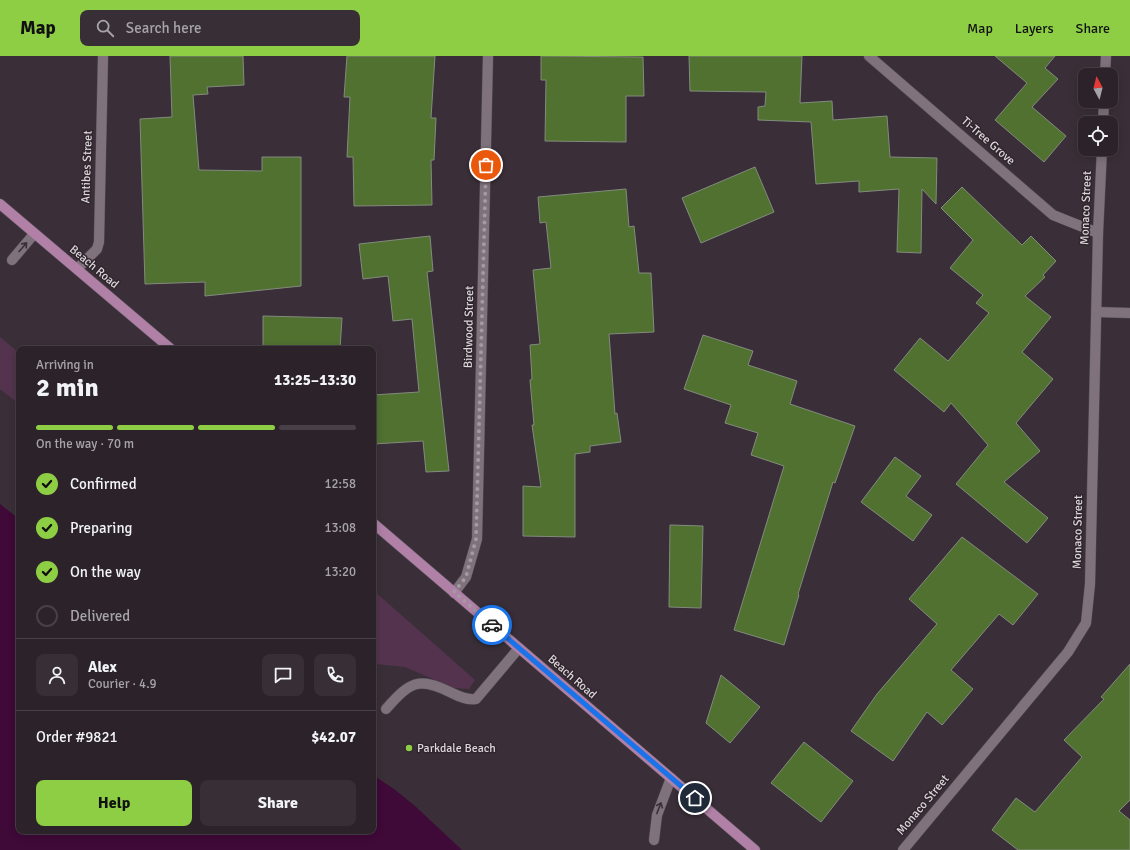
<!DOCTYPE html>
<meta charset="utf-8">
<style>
:root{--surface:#2c232a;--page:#382f36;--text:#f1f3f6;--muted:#a6a4a8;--line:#484047;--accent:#8dce44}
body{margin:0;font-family:Signika,sans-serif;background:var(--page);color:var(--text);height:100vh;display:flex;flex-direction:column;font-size:15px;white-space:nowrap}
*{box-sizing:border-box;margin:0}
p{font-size:13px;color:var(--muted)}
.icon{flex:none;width:22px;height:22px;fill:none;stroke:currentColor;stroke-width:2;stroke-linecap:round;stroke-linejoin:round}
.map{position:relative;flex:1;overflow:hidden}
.details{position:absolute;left:16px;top:290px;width:360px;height:488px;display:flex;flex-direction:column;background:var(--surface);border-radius:8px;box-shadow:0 2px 10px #0003,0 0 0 1px var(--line)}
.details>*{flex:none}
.needle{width:26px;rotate:353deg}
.buttons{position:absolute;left:1078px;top:12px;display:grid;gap:8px}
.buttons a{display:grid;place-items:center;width:40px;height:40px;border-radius:8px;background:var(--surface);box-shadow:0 2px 10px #0003,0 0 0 1px var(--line);font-size:20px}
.pin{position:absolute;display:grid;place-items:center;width:34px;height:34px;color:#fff;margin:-17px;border:2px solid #fff;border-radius:50%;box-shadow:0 1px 4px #0007}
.courier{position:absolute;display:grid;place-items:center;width:40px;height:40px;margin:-20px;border:3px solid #1a73e8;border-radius:50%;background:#fff;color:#222;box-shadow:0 1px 5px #0007}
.headline em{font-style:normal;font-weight:800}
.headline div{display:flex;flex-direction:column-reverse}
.headline{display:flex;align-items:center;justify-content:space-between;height:68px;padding:0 20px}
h1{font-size:26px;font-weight:800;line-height:30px}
.bar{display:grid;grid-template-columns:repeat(4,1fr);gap:6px 4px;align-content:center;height:48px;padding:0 20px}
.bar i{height:5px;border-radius:3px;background:var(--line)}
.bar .selected{background:var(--accent)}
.bar p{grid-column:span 4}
.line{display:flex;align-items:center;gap:10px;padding:0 20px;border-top:1px solid var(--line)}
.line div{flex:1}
.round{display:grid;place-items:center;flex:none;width:42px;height:42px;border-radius:8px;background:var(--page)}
ol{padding:0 20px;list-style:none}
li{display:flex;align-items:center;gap:12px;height:44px}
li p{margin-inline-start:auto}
li .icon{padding:4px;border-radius:50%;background:var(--accent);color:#111;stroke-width:4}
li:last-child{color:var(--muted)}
li i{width:22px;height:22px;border:2px solid var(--line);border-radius:50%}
.primary-button{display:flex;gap:8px;margin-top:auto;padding:8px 20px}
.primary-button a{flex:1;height:46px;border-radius:8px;background:var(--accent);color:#111;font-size:16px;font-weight:800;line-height:46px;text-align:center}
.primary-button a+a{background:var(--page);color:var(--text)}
header{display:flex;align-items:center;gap:24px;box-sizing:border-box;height:56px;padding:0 20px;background:var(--accent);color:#111}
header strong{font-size:19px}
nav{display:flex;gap:22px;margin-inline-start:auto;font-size:14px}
.search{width:280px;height:36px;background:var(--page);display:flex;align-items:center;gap:10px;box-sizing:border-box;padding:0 14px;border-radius:8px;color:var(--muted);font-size:15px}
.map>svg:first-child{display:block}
.green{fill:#54334e}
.water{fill:#3f0938}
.building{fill:#507130;stroke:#838b7e}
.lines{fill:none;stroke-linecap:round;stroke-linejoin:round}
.service-casing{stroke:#554c53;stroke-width:11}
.minor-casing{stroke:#554c53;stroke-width:11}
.primary-casing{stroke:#554c53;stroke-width:11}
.service{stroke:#7f727c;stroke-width:10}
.minor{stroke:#7f727c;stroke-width:10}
.primary{stroke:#b080a7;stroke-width:10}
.oneway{stroke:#3c313a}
.done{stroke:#a39ba1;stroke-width:4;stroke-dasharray:0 7.2}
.route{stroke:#1a73e8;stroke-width:5}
.poi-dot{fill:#8dce44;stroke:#30262e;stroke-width:1.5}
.labels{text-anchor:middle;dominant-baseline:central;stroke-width:3;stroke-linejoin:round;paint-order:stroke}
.street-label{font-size:12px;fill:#dcd5da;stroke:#30262e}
.poi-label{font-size:12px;fill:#dcd5da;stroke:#30262e;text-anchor:start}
</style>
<header>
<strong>Map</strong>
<div class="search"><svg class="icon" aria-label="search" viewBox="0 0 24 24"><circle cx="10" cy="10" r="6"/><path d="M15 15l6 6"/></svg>Search here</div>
<nav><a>Map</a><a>Layers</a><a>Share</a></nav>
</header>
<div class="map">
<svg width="1130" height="794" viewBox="0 0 1130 794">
<rect width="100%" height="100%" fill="#3a2f38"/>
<g class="green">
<path d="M0,281l19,16v51l-19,-15z"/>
<path d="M373,534l102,90 -6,9 -15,-1 -49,-21 -30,-3 -2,2z"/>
</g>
<path class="water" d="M0,448l19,15v312h354v-56l21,14 21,17 47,44h-462z"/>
<g class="building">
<path d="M170,0h73l1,29 -37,2 1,7 -15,1 6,75 63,1v-14h39v129l-96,10v-14l-60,2 -5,-165 32,-2z"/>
<path d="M347,0h88l-4,62h5l-2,42h-3l1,45 -78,1 -1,-49h-6l3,-60h-6z"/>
<path d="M541,0l102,1 1,39h-18v46l-81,-1 1,-61h-5z"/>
<path d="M689,0h113l-2,47 32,-2 1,19 54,-4 3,41 47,1 -1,46 -14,-15 -1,64 -24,-1 2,-63 -40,3v-11l-43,3 -5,-62 -53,-2v-13l7,-1 1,-14 -76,-1z"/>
<path d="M995,0h60l-10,12 13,11 -26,28 34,29 -22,26 -49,-42 32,-37z"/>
<path d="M755,111l19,45 -73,31 -19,-45z"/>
<path d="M962,131l60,58 9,-9 25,25 -13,14 2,2 -20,19 26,21 -29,35 31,27 -37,44 24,28 -36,31 44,36 -21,25 -71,-59 32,-39 -37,-42 -7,9 -50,-42 26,-32 28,23 41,-48 -13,-10 7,-8 -33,-27 23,-28 -32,-32z"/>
<path d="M626,133l3,38 5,-1 5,47h12l3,59 -45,2 6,80 2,-1 4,29 -31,4v6l-15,2v83l-52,-1v-50l18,1 -9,-62h2l-4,-45 2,-1 -2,-34 10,-1 -7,-74 18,-2 -5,-46 -6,1 -2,-26z"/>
<path d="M430,180l3,35 -6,1 22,199 -23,1 -3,-31 -50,3v-49l46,-3 -7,-73 -19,2 -5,-45 -25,3 -4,-35z"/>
<path d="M263,260l79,2 -2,31h-77z"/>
<path d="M703,279l50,16 -5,14 49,16 -7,23 65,22 -20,57 -2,-1 -35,112 1,1 -15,50 -50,-15 50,-164 -33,-11 7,-22 -33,-10 6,-18 -47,-16z"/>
<path d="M895,401l26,19 -15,20 26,19 -19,26 -52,-39z"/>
<path d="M670,469l33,1 -2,82 -32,-1z"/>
<path d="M962,481l76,57 -25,31 -14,-11 -48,56 22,19 -31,36 -15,-13 -34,49 -42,-30 26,-37 60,-70 -28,-25z"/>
<path d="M1130,608v136l-11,11 11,9v30h-112l-26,-20 24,-32 19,14 47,-55 -18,-17 40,-41 -3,-2z"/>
<path d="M721,619l39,32 -30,36 -24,-20z"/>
<path d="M804,686l49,39 -32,41 -50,-39z"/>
</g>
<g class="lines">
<defs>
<g id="service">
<path d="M12,204l22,-26"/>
<path d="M386,653c24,-27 32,-33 66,-16 8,4 15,7 24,6l43,-51"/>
<path d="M654,784l3,-25 14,-37"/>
</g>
<g id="minor">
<path d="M869,0l184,159 45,18"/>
<path d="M1105,19l1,-19"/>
<path d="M1103,67l1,-22"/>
<path d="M77,213l20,-20 2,-7 4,-186"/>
<path d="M1097,256l33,1"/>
<path d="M454,537l12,-16 11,-38 11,-483"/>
<path d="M903,794l165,-198 18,-29 4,-39 8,-351 4,-84"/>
</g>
<g id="primary">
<path d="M0,148l171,145"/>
<path d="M373,467l382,327"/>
</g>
</defs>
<use href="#service" class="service-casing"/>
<use href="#minor" class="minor-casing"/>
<use href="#primary" class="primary-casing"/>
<use href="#service" class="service"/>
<use href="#minor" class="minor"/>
<use href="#primary" class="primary"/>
</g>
<defs><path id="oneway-shaft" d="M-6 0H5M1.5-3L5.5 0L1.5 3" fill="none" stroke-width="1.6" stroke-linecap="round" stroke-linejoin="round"/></defs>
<g class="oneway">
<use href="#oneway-shaft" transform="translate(23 191) rotate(-49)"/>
<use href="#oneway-shaft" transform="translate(659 752) rotate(-69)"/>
</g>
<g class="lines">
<path class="done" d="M486,109l-10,374 -10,38 -12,15 38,33"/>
<path class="route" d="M492,569l203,173"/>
</g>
<circle class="poi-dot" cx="409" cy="692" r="4"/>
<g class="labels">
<g class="street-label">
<text transform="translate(988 85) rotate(41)">Ti-Tree Grove</text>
<text transform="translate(87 111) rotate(-88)">Antibes Street</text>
<text transform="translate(1086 152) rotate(-88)">Monaco Street</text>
<text transform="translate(94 211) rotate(40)">Beach Road</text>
<text transform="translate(469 271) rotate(-89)">Birdwood Street</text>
<text transform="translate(1078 476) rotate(-89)">Monaco Street</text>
<text transform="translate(572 621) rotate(41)">Beach Road</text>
<text transform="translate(923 749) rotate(-50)">Monaco Street</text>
</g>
<g class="poi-label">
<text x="417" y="692">Parkdale Beach</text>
</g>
</g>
</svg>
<div class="buttons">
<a><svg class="needle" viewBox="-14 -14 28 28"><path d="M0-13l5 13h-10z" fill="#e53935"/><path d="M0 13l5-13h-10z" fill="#a6a4a8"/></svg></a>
<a><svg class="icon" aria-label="locate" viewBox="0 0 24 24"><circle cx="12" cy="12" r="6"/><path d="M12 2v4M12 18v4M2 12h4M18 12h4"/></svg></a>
</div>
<div class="pin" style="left:486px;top:109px;background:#ea580c"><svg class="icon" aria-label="bag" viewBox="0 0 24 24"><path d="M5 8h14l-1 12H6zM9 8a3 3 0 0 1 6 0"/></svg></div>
<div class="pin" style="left:695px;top:742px;background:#1f2937"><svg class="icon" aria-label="home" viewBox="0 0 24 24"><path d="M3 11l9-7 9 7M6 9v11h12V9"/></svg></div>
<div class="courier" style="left:492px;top:569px"><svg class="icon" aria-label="car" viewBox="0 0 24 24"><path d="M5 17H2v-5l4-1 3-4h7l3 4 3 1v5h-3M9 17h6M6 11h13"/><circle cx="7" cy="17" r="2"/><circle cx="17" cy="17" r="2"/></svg></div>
<section class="details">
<div class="headline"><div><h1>2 min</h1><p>Arriving in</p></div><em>13:25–13:30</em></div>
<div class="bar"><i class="selected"></i><i class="selected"></i><i class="selected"></i><i></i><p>On the way · 70 m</p></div>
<ol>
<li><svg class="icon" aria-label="check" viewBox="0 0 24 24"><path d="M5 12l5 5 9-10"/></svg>Confirmed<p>12:58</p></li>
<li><svg class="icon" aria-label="check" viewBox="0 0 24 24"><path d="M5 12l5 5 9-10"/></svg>Preparing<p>13:08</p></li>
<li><svg class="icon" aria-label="check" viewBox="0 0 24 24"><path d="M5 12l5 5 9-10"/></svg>On the way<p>13:20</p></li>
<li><i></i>Delivered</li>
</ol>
<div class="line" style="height:72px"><a class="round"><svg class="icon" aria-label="person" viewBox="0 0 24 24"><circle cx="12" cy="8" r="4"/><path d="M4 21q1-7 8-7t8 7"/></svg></a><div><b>Alex</b><p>Courier · 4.9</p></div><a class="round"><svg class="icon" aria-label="chat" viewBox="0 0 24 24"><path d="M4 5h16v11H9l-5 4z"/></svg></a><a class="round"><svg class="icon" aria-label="phone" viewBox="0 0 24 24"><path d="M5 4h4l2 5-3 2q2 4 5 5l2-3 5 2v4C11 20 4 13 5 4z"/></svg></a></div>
<div class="line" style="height:52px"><div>Order #9821</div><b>$42.07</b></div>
<div class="primary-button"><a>Help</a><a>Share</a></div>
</section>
</div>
